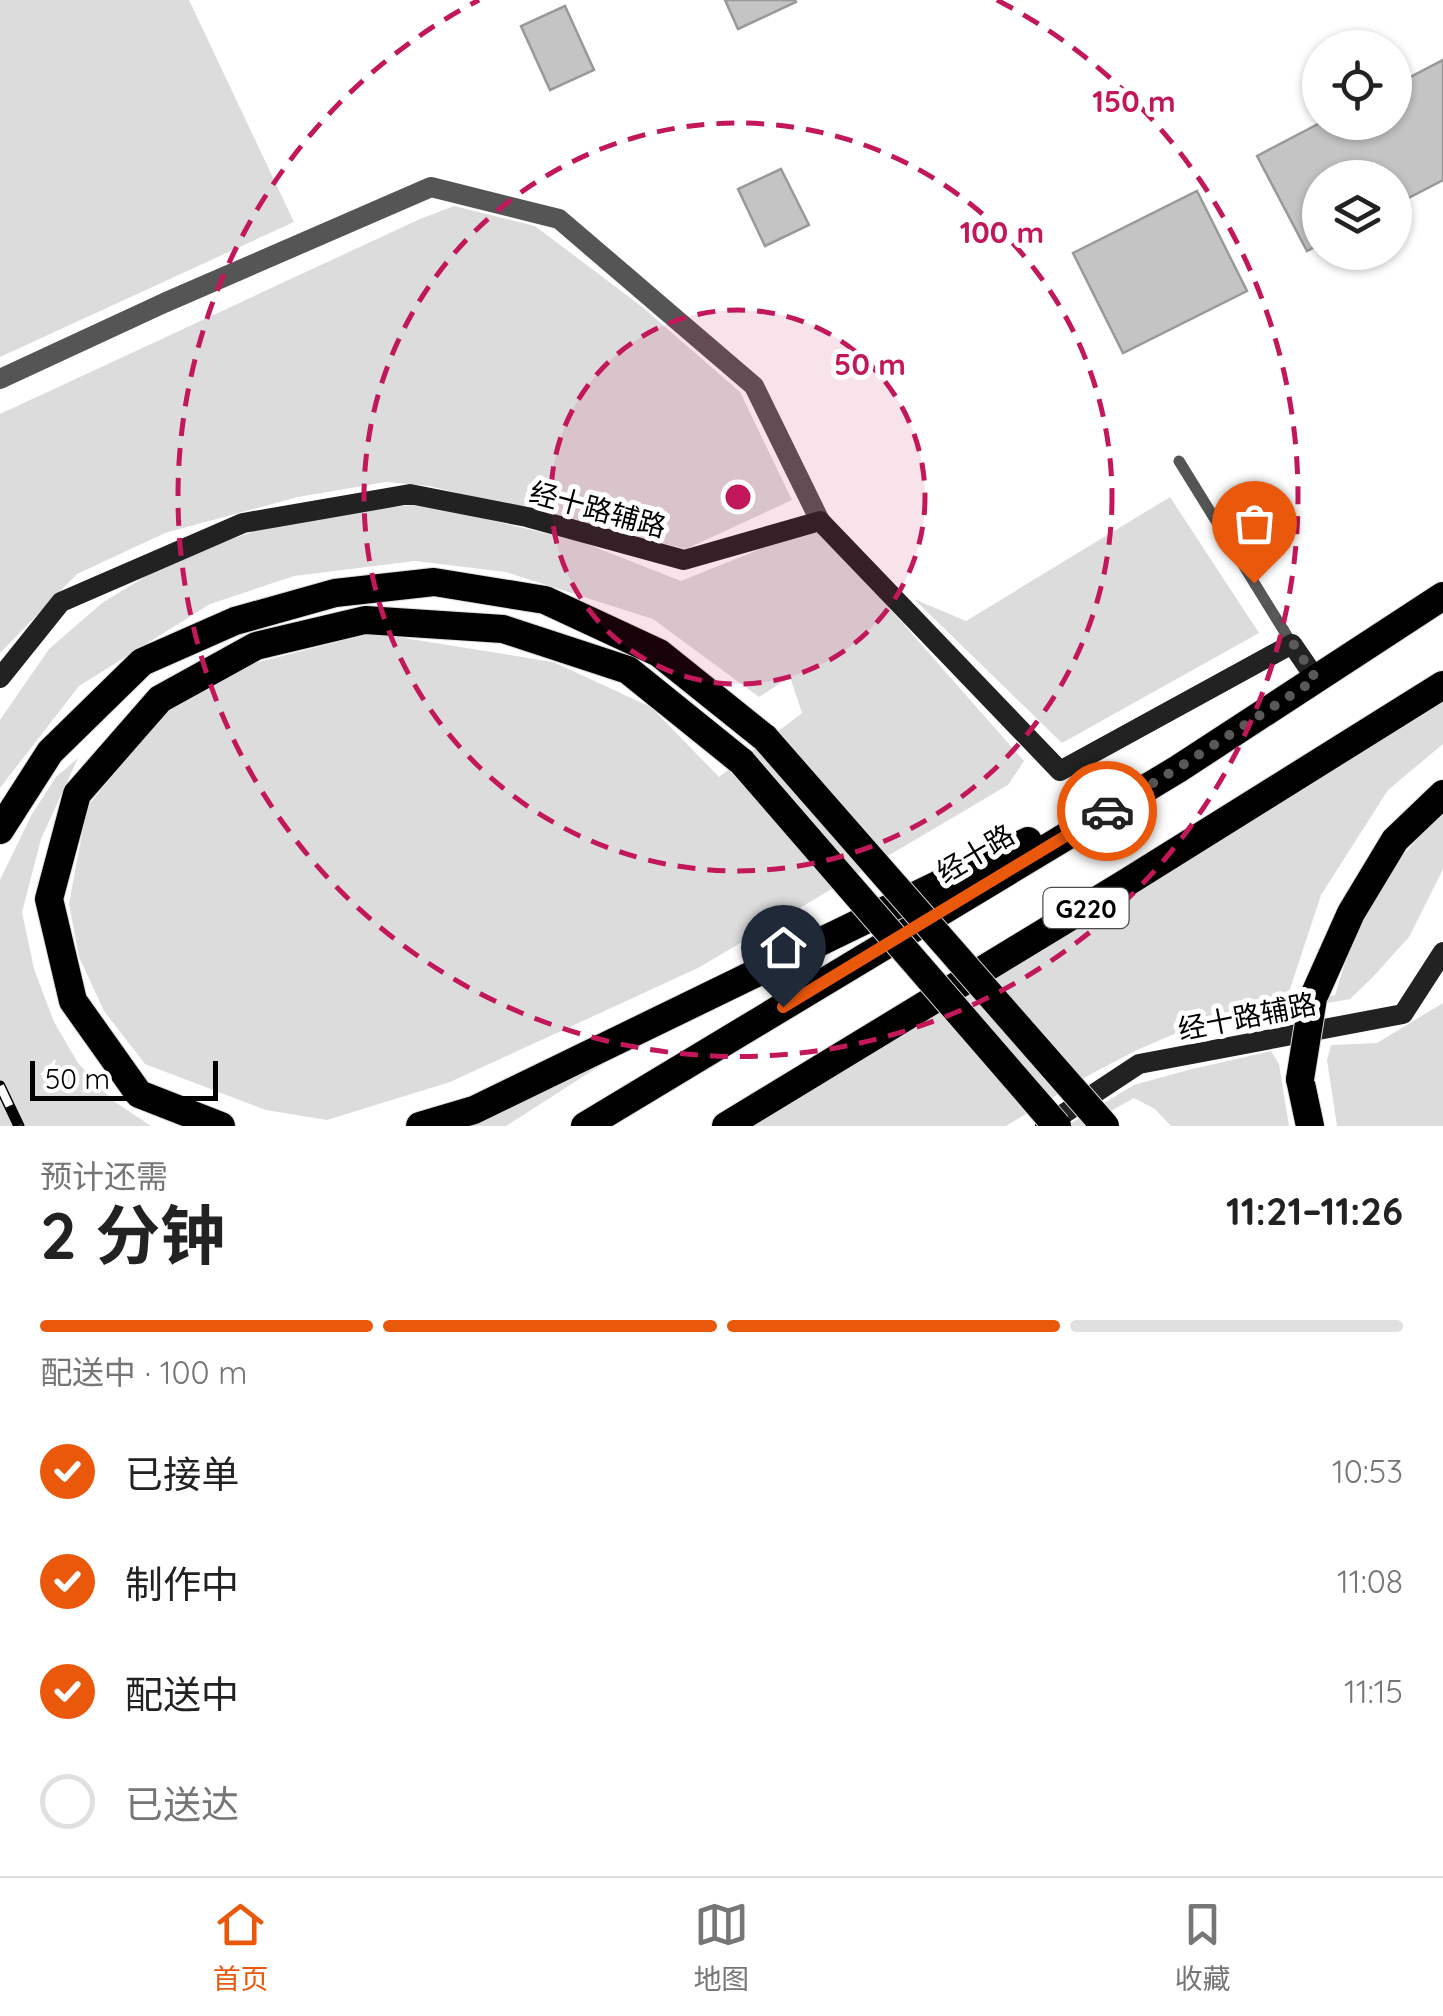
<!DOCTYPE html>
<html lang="zh">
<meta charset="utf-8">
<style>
:root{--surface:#fff;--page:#f2f2f2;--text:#222;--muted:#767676;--line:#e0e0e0;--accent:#ea580c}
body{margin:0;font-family:Quicksand,"Noto Sans SC",sans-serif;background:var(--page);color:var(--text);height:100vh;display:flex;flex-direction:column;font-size:38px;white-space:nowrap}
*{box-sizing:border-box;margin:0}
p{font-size:32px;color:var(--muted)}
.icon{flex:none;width:55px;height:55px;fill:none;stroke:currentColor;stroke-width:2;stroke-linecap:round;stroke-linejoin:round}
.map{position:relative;height:1126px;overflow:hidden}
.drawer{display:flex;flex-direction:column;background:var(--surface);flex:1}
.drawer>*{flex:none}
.buttons{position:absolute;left:1302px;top:30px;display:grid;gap:20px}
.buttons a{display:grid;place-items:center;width:110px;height:110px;border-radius:50%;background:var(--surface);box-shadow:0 2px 8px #0004;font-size:50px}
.scale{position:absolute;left:30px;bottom:25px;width:188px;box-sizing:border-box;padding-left:10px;border:5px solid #000;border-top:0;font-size:28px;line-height:35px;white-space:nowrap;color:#000;-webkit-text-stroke:8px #fff;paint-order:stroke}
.pin{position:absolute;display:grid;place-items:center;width:85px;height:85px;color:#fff;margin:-102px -42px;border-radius:50% 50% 50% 0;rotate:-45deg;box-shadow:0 0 10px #0007}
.pin .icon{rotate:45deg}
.courier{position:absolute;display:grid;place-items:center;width:100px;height:100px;margin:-50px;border:8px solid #ea580c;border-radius:50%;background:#fff;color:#222;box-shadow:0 2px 12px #0007}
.overview em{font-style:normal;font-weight:700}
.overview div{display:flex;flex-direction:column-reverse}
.overview{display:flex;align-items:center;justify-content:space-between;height:170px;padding:0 40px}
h1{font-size:65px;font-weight:700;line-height:75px}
.bar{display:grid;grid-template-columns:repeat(4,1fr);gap:15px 10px;align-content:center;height:120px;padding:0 40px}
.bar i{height:12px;border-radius:8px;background:var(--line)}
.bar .active{background:var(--accent)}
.bar p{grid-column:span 4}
ol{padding:0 40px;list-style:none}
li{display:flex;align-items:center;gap:30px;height:110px}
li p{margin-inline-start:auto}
li .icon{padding:10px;border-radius:50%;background:var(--accent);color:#fff;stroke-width:4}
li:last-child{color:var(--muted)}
li i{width:55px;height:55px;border:5px solid var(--line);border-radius:50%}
.dock{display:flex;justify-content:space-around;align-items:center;height:140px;border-top:2px solid var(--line);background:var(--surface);font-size:28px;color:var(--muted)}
.dock a{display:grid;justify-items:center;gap:5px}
.dock .active{color:var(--accent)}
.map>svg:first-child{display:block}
.green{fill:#dcdcdc}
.building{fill:#c4c4c4;stroke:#999;stroke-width:2.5}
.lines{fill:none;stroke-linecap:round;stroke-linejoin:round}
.trunk-casing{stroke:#dbdbdb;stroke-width:30}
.service{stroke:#555;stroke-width:11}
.minor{stroke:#555;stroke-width:20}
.secondary{stroke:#222;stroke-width:20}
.trunk{stroke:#000;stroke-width:28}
.rail-casing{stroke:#000;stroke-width:11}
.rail{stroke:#fff;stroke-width:8;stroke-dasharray:22;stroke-linecap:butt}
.trunk-bridge-casing{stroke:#dbdbdb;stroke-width:30;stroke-linecap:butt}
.trunk-bridge{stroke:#000;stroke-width:28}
.done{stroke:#595959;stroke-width:10;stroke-dasharray:0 18}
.route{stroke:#ea580c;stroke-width:12}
.ring{fill:none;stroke:#c2185b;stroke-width:5;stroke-dasharray:18 12}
.labels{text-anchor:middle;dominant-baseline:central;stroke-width:10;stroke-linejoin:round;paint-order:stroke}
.shield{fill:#fff;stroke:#4c4c4c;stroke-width:2.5}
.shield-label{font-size:25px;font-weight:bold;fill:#000}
.street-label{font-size:28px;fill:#000;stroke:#fff}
.centre{fill:#c2185b;stroke:#fff;stroke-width:5}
.ring-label{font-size:30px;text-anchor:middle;font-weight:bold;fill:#c2185b;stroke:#fff;stroke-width:10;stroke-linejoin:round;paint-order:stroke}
</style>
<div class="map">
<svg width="1443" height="1126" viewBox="0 0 1443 1126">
<rect width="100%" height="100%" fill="#fff"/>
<g class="green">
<path d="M0,0h189l105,222 -294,135z"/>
<path d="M454,206l81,20 106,80 99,86 52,108 -106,49 -257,-63 -43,-4 -88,15 -133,36 -88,41 -77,79v-239l420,-195z"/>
<path d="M1170,497l89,136 -197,110 -148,-144 52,22z"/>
<path d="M424,504l158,38 99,39 136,-55 207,235 -16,24 -310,183 -248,114 -123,38 -61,-10 -121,-46 -41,-53 -25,-54 -10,-53 18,-97 77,-95 91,-49 118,-30 180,29 98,45 68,70 83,-64 -12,-36 -31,20 -106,-78 -147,-47 -91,-11 -121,15 -84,28 -131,82 -79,102v-68l49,-71 53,-46 72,-44 81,-28 94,-20z"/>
<path d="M1443,697v47l-55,46 -67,105 -36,109 50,-9 19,-61 35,-62 54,-63v60l-34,68 -37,41 -22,21 -80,14 -49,1 -84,36 -46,24 -85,52h-261z"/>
<path d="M78,758l-37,81 -19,73 12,57 20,53 24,41 34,37 39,26h-151v-246l32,-66 24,-37z"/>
<path d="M1443,1003v123h-106l-10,-66 4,-15 46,-2z"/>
<path d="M634,1044l-128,82h-51z"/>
<path d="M1271,1051l8,13 10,62h-118l-16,-17 -21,-11 -50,28h-18l68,-41 54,-15z"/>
</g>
<g class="building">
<path d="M725,0h70l1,2 -58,27z"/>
<path d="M565,6l29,64 -44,20 -29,-64z"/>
<path d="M1443,60v120l-48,25v-27h-75v66l-13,7 -50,-95 65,-34h73v-37z"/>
<path d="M781,169l28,56 -44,21 -27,-57z"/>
<path d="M1197,191l50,100 -124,62 -50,-100z"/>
</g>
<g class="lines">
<defs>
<g id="trunk">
<path d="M0,830l50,-78 92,-90 93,-41 100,-28 99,-11 111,18 114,53 106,85"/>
<path d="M1313,998l38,-85 44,-73 48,-46"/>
<path d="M1300,1079l10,47"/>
<path d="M221,1126l-82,-32 -66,-93 -24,-102 28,-105 83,-95 96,-53 109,-26 138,9 125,41 114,92"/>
<path d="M420,1126l54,-16 554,-269"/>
<path d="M585,1126l593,-357 265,-173"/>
<path d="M726,1126l403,-245 314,-196"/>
</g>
</defs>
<use href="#trunk" class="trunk-casing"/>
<path class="service" d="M1179,461l113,183"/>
<path class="minor" d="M0,379l164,-76 267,-116 128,32 195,167 66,135"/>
<g class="secondary">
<path d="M0,678l61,-76 182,-79 167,-29 117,23 157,43 136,-39 240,250 232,-127 24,35"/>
<path d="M1045,1126l94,-62 264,-50 40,-62"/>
</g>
<use href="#trunk" class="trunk"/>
<defs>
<path id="rail" d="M0,1086l19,40"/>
</defs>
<use href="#rail" class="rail-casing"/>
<use href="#rail" class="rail"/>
<defs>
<g id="trunk-bridge">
<path d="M765,738l340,388"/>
<path d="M742,762l315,364"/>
<path d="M1300,1079l13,-81"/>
</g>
</defs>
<use href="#trunk-bridge" class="trunk-bridge-casing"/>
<use href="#trunk-bridge" class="trunk-bridge"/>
</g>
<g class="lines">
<path class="done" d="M1107,811l71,-43 138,-89 -62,-96"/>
<path class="route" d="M783,1007l324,-196"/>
</g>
<circle cx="738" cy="497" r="187" fill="#c2185b" fill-opacity=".12"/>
<g class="ring">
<circle cx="738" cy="497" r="187"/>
<circle cx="738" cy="497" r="374"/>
<path d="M997 0A560 560 0 1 1 479 0"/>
</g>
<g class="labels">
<rect class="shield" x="1043.5" y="888" width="85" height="40" rx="8"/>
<g class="shield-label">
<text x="1086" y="908">G220</text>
</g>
<g class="street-label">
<text transform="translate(598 509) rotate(15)">经十路辅路</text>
<text transform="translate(975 853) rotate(-31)">经十路</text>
<text transform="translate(1247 1016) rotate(-11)">经十路辅路</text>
</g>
</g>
<circle cx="738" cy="497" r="15" class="centre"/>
<g class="ring-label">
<text x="1134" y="112">150 m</text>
<text x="1002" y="243">100 m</text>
<text x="870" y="375">50 m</text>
</g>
</svg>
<div class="buttons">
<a><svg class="icon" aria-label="locate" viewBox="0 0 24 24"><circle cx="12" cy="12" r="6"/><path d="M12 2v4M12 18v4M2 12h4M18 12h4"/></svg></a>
<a><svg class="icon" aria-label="layers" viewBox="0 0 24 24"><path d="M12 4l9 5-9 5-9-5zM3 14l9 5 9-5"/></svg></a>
</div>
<div class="scale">50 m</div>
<div class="pin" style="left:1254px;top:583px;background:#ea580c"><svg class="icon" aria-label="bag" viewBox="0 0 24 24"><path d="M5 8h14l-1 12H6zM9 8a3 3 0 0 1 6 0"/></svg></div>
<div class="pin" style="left:783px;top:1007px;background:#1f2937"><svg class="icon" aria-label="home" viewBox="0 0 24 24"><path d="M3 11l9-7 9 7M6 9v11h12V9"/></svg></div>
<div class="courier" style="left:1107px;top:811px"><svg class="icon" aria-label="car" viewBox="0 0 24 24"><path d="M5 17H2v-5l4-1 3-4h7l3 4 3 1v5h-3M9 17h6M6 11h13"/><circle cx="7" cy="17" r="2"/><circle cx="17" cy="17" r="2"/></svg></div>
</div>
<section class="drawer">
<div class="overview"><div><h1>2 分钟</h1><p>预计还需</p></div><em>11:21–11:26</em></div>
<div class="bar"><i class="active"></i><i class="active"></i><i class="active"></i><i></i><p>配送中 · 100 m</p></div>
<ol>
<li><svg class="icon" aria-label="check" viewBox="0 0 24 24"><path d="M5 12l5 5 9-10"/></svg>已接单<p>10:53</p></li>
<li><svg class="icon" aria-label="check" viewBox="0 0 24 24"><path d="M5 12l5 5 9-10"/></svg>制作中<p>11:08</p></li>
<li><svg class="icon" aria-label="check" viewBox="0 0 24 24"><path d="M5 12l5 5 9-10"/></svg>配送中<p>11:15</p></li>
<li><i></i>已送达</li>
</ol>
</section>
<nav class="dock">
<a class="active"><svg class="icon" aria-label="home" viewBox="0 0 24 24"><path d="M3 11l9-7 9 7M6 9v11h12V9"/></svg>首页</a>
<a><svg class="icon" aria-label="map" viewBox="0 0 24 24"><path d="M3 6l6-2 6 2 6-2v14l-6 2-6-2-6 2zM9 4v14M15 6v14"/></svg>地图</a>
<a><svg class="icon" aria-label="saved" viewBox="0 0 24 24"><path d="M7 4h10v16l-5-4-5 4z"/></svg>收藏</a>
</nav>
